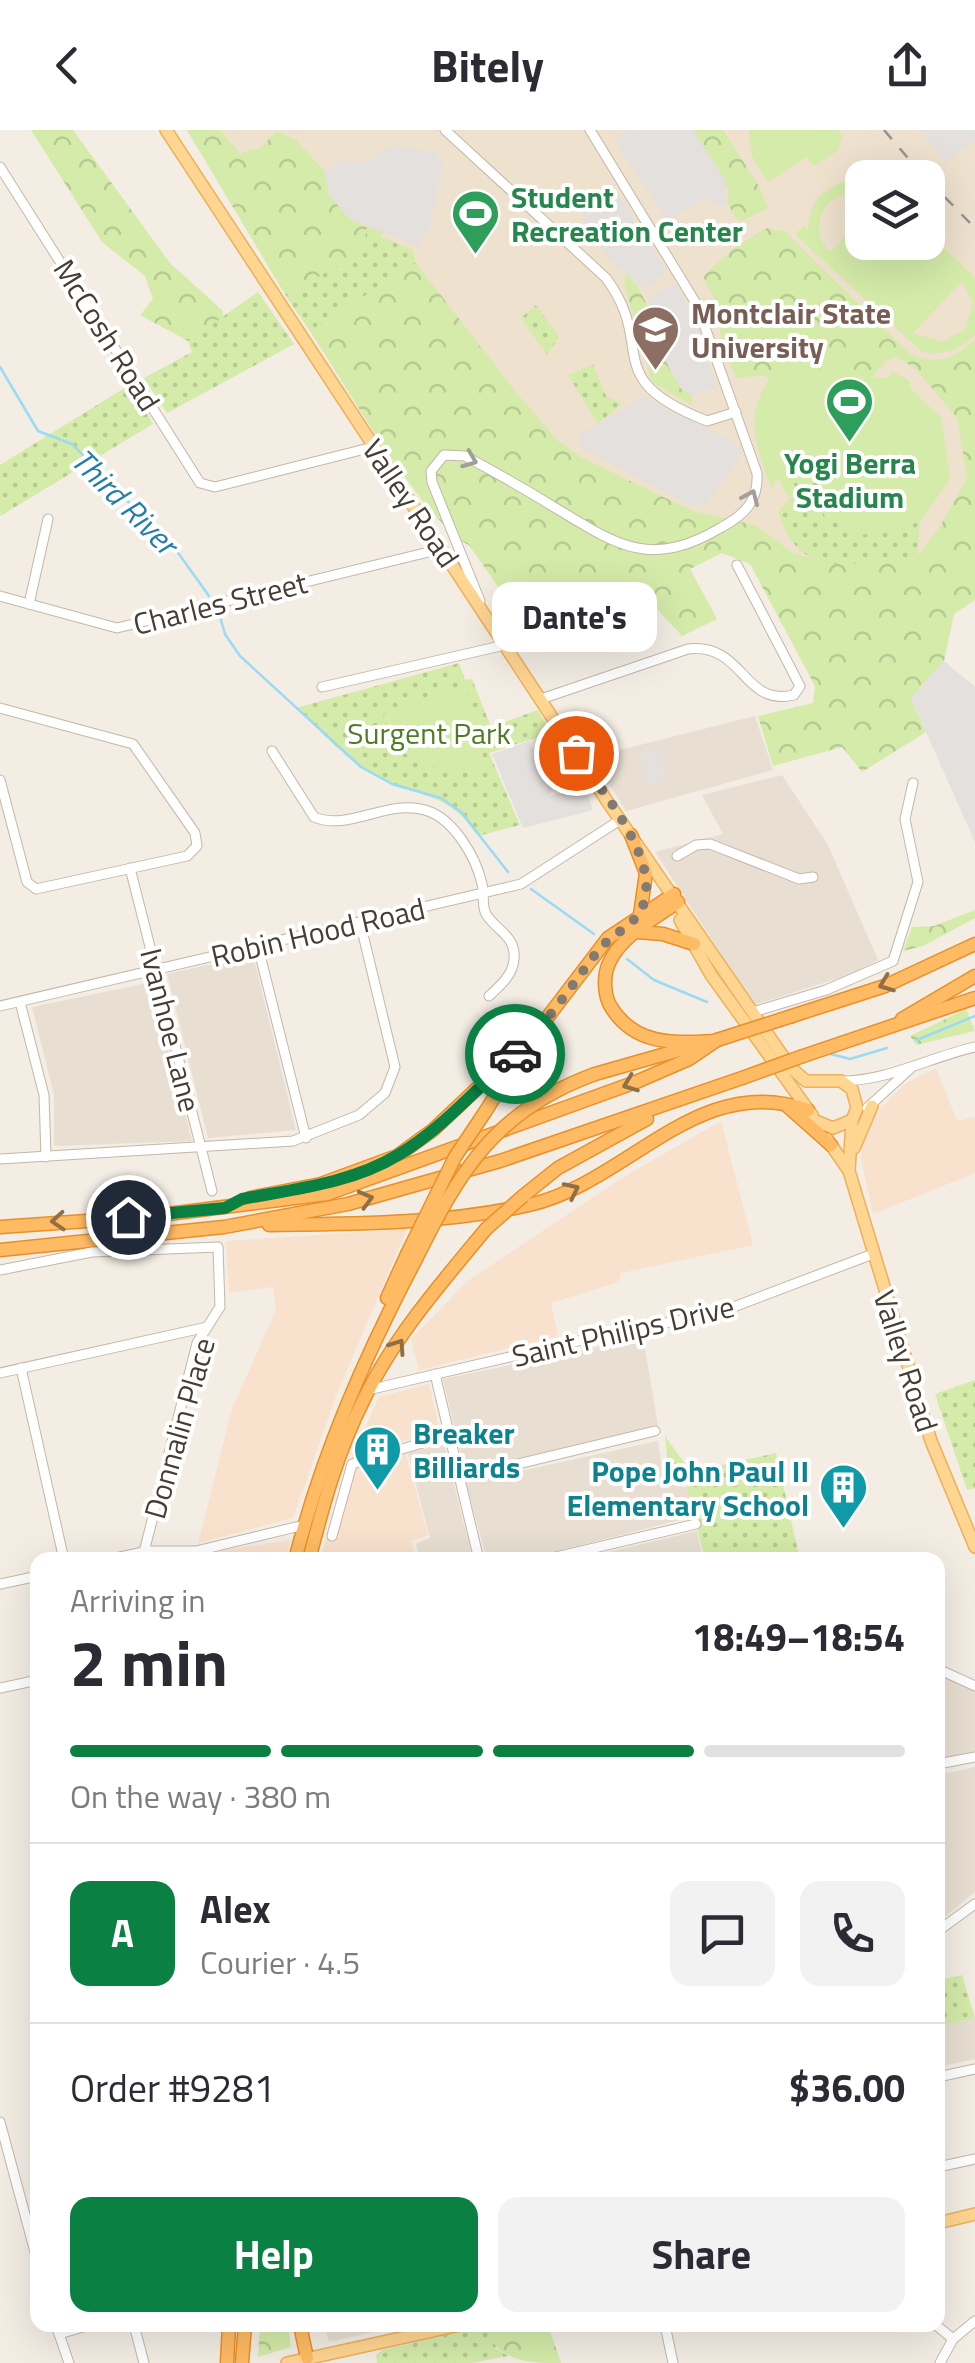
<!DOCTYPE html>
<meta charset="utf-8">
<style>
:root{--surface:#fff;--page:#f2f2f3;--text:#2b2b33;--muted:#7c7c81;--line:#e1e1e2;--accent:#0b8043}
body{margin:0;font-family:"Titillium Web",sans-serif;background:var(--page);color:var(--text);height:100vh;display:flex;flex-direction:column;font-size:38px;white-space:nowrap}
*{box-sizing:border-box;margin:0}
p{font-size:32px;color:var(--muted)}
.icon{flex:none;width:55px;height:55px;fill:none;stroke:currentColor;stroke-width:2;stroke-linecap:round;stroke-linejoin:round}
.map{position:relative;flex:1;overflow:hidden}
.details{position:absolute;left:30px;top:1422px;width:915px;height:780px;display:flex;flex-direction:column;background:var(--surface);border-radius:20px;box-shadow:0 10px 40px #0002}
.details>*{flex:none}
.fabs{position:absolute;left:845px;top:30px;display:grid;gap:20px}
.fabs a{display:grid;place-items:center;width:100px;height:100px;border-radius:20px;background:var(--surface);box-shadow:0 10px 40px #0002;font-size:50px}
.pin{position:absolute;display:grid;place-items:center;width:85px;height:85px;color:#fff;margin:-42px;border:5px solid #fff;border-radius:50%;box-shadow:0 2px 10px #0007}
.courier{position:absolute;display:grid;place-items:center;width:100px;height:100px;margin:-50px;border:8px solid #0b8043;border-radius:50%;background:#fff;color:#222;box-shadow:0 2px 12px #0007}
.bubble{position:absolute;height:70px;border-radius:20px;background:var(--surface);box-shadow:0 10px 40px #0002;font-size:32px;font-weight:700;line-height:70px;text-align:center}
.headline em{font-style:normal;font-weight:700}
.headline div{display:flex;flex-direction:column-reverse}
.headline{display:flex;align-items:center;justify-content:space-between;height:170px;padding:0 40px}
h1{font-size:65px;font-weight:700;line-height:75px}
.bar{display:grid;grid-template-columns:repeat(4,1fr);gap:15px 10px;align-content:center;height:120px;padding:0 40px}
.bar i{height:12px;border-radius:8px;background:var(--line)}
.bar .selected{background:var(--accent)}
.bar p{grid-column:span 4}
.line{display:flex;align-items:center;gap:25px;padding:0 40px;border-top:2px solid var(--line)}
.line div{flex:1}
.round{display:grid;place-items:center;flex:none;width:105px;height:105px;border-radius:20px;background:var(--page)}
.button{display:flex;gap:20px;margin-top:auto;padding:20px 40px}
.button a{flex:1;height:115px;border-radius:20px;background:var(--accent);color:#fff;font-size:40px;font-weight:700;line-height:115px;text-align:center}
.button a+a{background:var(--page);color:var(--text)}
header{display:flex;justify-content:space-between;align-items:center;height:130px;padding:0 40px;background:var(--surface);font-size:45px;font-weight:700}
.map>svg:first-child{display:block}
.residential{fill:#e8dfd2}
.commercial{fill:#f8e1cd}
.education{fill:#eee1cd;fill-rule:evenodd}
.grass{fill:url(#grass-dots)}
.forest{fill:url(#forest-crowns)}
.pitch{fill:#d4eba9;fill-rule:evenodd}
.parking{fill:#e4e0dd}
.lines{fill:none;stroke-linecap:round;stroke-linejoin:round}
.stream{stroke:#9bdaf6;stroke-width:2.5}
.minor-casing{stroke:#c3b7a9;stroke-width:11}
.major-casing{stroke:#ecb159;stroke-width:14}
.highway-casing{stroke:#e98f29;stroke-width:15}
.minor{stroke:#fff;stroke-width:9}
.major{stroke:#ffd592;stroke-width:11}
.highway{stroke:#ffbb64;stroke-width:12}
.rail{stroke:#959595;stroke-width:2.5;stroke-dasharray:12 12;stroke-linecap:butt}
.highway-bridge-casing{stroke:#e98f29;stroke-width:15;stroke-linecap:butt}
.highway-bridge{stroke:#ffbb64;stroke-width:12}
.oneway{stroke:#a29e99}
.oneway2{stroke:#906f47}
.done{stroke:#837b71;stroke-width:10;stroke-dasharray:0 18}
.route{stroke:#0b8043;stroke-width:12}
.labels{text-anchor:middle;dominant-baseline:central;stroke-width:8;stroke-linejoin:round;paint-order:stroke}
.leisure-label{font-size:30px;font-weight:bold;fill:#27864d;stroke:#fff;text-anchor:start}
.education-label{font-size:30px;font-weight:bold;fill:#785e54;stroke:#fff;text-anchor:start}
.street-label{font-size:30px;fill:#463d33;stroke:#fff}
.park-label{font-size:30px;fill:#4e7c23;stroke:#fff}
.culture-label{font-size:30px;font-weight:bold;fill:#0d838f;stroke:#fff;text-anchor:start}
.water-label{font-size:32px;font-style:italic;fill:#237ea9;stroke:#fff}
</style>
<header><svg class="icon" aria-label="back" viewBox="0 0 24 24"><path d="M15 5l-7 7 7 7"/></svg>Bitely<svg class="icon" aria-label="share" viewBox="0 0 24 24"><path d="M12 15V3M7 8l5-5 5 5M5 13v7h14v-7"/></svg></header>
<div class="map">
<svg width="975" height="2233" viewBox="0 0 975 2233">
<defs>
<pattern id="grass-dots" width="8" height="8" patternUnits="userSpaceOnUse" patternTransform="scale(2.5)"><rect width="8" height="8" fill="#d4eba9"/><path d="M2 2h.1M6 6h.1" fill="none" stroke="#b7ca92" stroke-width="1.8" stroke-linecap="round"/></pattern>
<pattern id="forest-crowns" width="20" height="18" patternUnits="userSpaceOnUse" patternTransform="scale(2.5)"><rect width="20" height="18" fill="#d4eba9"/><path d="M2 6a3 3 0 1 1 6 0M12 15a3 3 0 1 1 6 0" fill="none" stroke="#b7ca92"/></pattern>
</defs>
<rect width="100%" height="100%" fill="#f3ede4"/>
<g class="residential">
<path d="M755,586l18,54 -147,41 -34,-54z"/>
<path d="M782,645l46,70 50,115 -26,14 -98,31 -99,-153 68,-18 -21,-39z"/>
<path d="M253,825l43,175 -88,8 -41,-164z"/>
<path d="M153,852l39,159 -138,5v-51l-22,-88z"/>
<path d="M643,1207l15,88 -193,47 -22,-93z"/>
<path d="M658,1311l6,42 24,5 7,28 -173,44h-35l-21,-77z"/>
<path d="M444,1314l29,116h-53l-4,-16 14,-6 -22,-85z"/>
<path d="M697,1401l6,29h-127z"/>
<path d="M938,1547l14,2 23,13v59l-37,8z"/>
<path d="M975,1637v125l-37,30v-128l5,-20z"/>
<path d="M975,1888v41l-37,8v-41z"/>
<path d="M324,2195h53l1,6 -49,11z"/>
</g>
<g class="commercial">
<path d="M936,938l21,53 18,-4v56l-102,41 -12,-55 2,-22 17,-28 25,-25z"/>
<path d="M721,991l32,124 -132,28 -2,9 -68,21 7,33 -139,34 -8,-31 58,-59 153,-102z"/>
<path d="M407,1099l-71,167 -43,122 -95,25 34,-134 44,-99 -3,-23 -44,6 -3,-52z"/>
<path d="M429,1254l11,49 -38,8 26,94 -17,6 5,19h-96l28,-94 31,-69z"/>
<path d="M290,1410l-4,20h-92v-5z"/>
</g>
<path class="education" d="M187,0h788v377l-49,53 -125,16 -60,-36 -214,88 -58,-83 -13,-6 -51,-66 -119,-177zM862,48h66v64h-66z"/>
<g class="grass">
<path d="M367,97l17,4 -4,6 32,12 4,14 -106,68 -24,-35 87,-52 -8,-8z"/>
<path d="M258,162l36,52 -127,69 -23,-35 48,-26 -4,-11z"/>
<path d="M536,175l23,32 -12,18 -26,-37z"/>
<path d="M593,234l13,32 16,8 -24,19 -30,-48z"/>
<path d="M131,254l22,40 -153,92v-51z"/>
<path d="M816,338l10,25 -9,3 19,24 25,15 59,-13 -3,33 -6,8c-59,1 -113,18 -133,-52l18,-18 -5,-16z"/>
<path d="M459,533l6,17 7,-1 19,48 47,-17 13,23 -62,20 31,72 -42,11c-31,-50 -76,-38 -118,-70 -23,-16 -43,-39 -64,-58z"/>
<path d="M975,1250v108l-8,2 -32,-96z"/>
<path d="M665,1306l26,36 85,-19 24,107h-95l-20,-81 -15,4z"/>
<path d="M962,1845l13,43 -37,9v-47z"/>
<path d="M490,2195h44l-22,2 -17,21 13,8 -37,7h-94l-1,-8 6,-5z"/>
</g>
<g class="forest">
<path d="M31,0h42l97,133 53,48v6l-35,24 -48,-26 13,-16 -8,-23 -43,-34z"/>
<path d="M187,0h32l21,23 20,-5 17,-17 19,9 29,32 4,23 21,24 17,8 -2,9 9,8 -88,52z"/>
<path d="M693,0h30l37,58 8,20 -29,14 -12,-19 2,-12z"/>
<path d="M767,98l18,4 126,123c24,11 45,3 64,-15v260l-21,14 -10,47 -33,37 15,34 -64,40 -20,-25 -69,19 -15,-50 55,-13 2,-17 -65,-122 -28,-11 -32,16 27,50 -35,17 -27,-29 -77,17 -8,-13 -43,17 -58,-83c-41,-17 -130,-170 -159,-214l106,-68 98,127 44,51 26,18 111,53 60,13 38,28 43,11 76,-2 26,-32 29,-51 -9,-60 -43,-51 -19,-11 -11,4 -12,16h-53l-1,-17h-16l-29,21 -10,-6 -28,3 -14,-35 -6,-41 -13,-26 34,-30z"/>
<path d="M627,144c33,32 29,99 65,121l-1,10 -39,-23 -28,-100z"/>
<path d="M975,780v8l-52,28 -20,5 9,-24 22,-1z"/>
<path d="M966,879l9,22 -59,14 -6,-9z"/>
<path d="M260,2195h28l3,22 -33,10z"/>
<path d="M548,2195l13,38c-26,0 -57,0 -71,-25l22,-11z"/>
</g>
<g class="pitch">
<path d="M749,0h89l4,6 -4,15 -24,15 -7,-9 -40,25 -15,-26z"/>
<path d="M862,51v11c-34,-4 -58,34 -32,60l32,-33v23h66v-10l47,46v56c-14,17 -33,22 -54,17l-126,-117 8,-8 5,4c1,-32 23,-51 54,-49zM962,151l11,22 -8,26 -23,13 -29,-9z"/>
<path d="M803,230h17l1,17 67,1 5,-6 17,9v7l31,30 9,61 -30,43 -59,13 -22,-8 -3,-7 -9,3 -10,-27 8,-4 -9,-24 -24,9 5,16 -9,4 -10,-20 -6,12c-17,-45 -28,-72 -2,-111l4,2z"/>
<path d="M463,555l21,51 -3,30c-42,9 -89,-3 -98,-52z"/>
</g>
<g class="parking">
<path d="M625,0h68l32,50 2,23 -6,4 -14,-10 -40,23 -46,-70 -5,-12z"/>
<path d="M919,0h56v9l-29,24z"/>
<path d="M392,15l46,8 -1,8 6,2 -14,68h-5l-4,16 -70,-28 -21,-24 -4,-23 17,-12 25,2z"/>
<path d="M613,56l54,85 -23,19 -40,-38 -18,-28 -4,-14z"/>
<path d="M676,153l22,43 18,61 -24,8 -11,-6 -12,-21 -21,-69z"/>
<path d="M644,267l96,49 1,10 -34,47 -12,4 -8,-3 -104,-56 -6,-12z"/>
<path d="M944,531l31,26v155l-64,-144z"/>
<path d="M529,611l24,45 -3,10 35,-10 8,24 -70,18 -31,-74z"/>
<path d="M658,616l7,33 -19,5 -7,-34z"/>
</g>
<g class="lines">
<g class="stream">
<path d="M0,237l38,64 34,13 107,110 30,42"/>
<path d="M219,483l6,21 15,22 121,111 31,17 49,14 20,14 47,60"/>
<path d="M531,759l63,45"/>
<path d="M627,829l27,21 53,22"/>
<path d="M917,910l58,-24"/>
<path d="M827,923l23,6 37,-11"/>
</g>
<defs>
<g id="minor">
<path d="M445,0l161,148c52,70 -9,100 101,143l29,-9"/>
<path d="M0,37l200,316 15,4 158,-40"/>
<path d="M0,466l117,32 324,-79"/>
<path d="M480,471l-48,-119 -1,-11 13,-16 21,1c32,17 63,35 94,54 62,38 94,58 163,17 22,-12 37,-26 35,-54l-60,-168 -107,-175"/>
<path d="M29,474l19,-85"/>
<path d="M322,557l183,-42"/>
<path d="M541,569l147,-50c57,-6 54,58 106,46l6,-9 -63,-121"/>
<path d="M0,578l133,36 62,89 2,13 -10,10 -151,33 -9,-7 -27,-102"/>
<path d="M272,621l42,66c35,15 76,-20 114,-6 26,9 48,46 54,73 3,10 -1,20 4,30 10,17 30,21 28,45 -1,16 -14,27 -25,37"/>
<path d="M677,726l19,-11 14,-1 89,35 14,-2"/>
<path d="M130,738l82,323"/>
<path d="M258,817l48,191"/>
<path d="M20,872l24,93 2,62"/>
<path d="M0,876l521,-122 99,-64"/>
<path d="M753,882l73,-22 67,-29 25,-79 -13,-63 8,-36"/>
<path d="M841,951c47,0 89,-24 134,-34"/>
<path d="M867,978l44,-40"/>
<path d="M0,1029l293,-18 66,-26 26,-22 10,-26 -35,-145"/>
<path d="M0,1140l92,-18 126,-5 2,60 -23,36 -53,209"/>
<path d="M21,1238l43,192"/>
<path d="M0,1243l207,-46"/>
<path d="M435,1244l44,186"/>
<path d="M368,1260l253,-59 94,-17 158,-60"/>
<path d="M460,1348l195,-47"/>
<path d="M332,1406l20,-72 97,-29"/>
<path d="M106,1430l42,-9h48l108,-26"/>
<path d="M543,1430l153,-36"/>
<path d="M0,1454l38,-8"/>
<path d="M938,1539l37,17"/>
<path d="M0,1558l38,-8"/>
<path d="M938,1634l37,-7"/>
<path d="M938,1801l37,-27"/>
<path d="M938,1947l37,-8"/>
<path d="M0,1992l38,141"/>
<path d="M938,2037l37,-8"/>
<path d="M56,2195l13,38"/>
<path d="M134,2195l10,38"/>
<path d="M665,2195l8,38"/>
<path d="M936,2195l17,14"/>
<path d="M59,2204l31,-9"/>
<path d="M940,2233l13,-24 22,-18"/>
</g>
<g id="major">
<path d="M166,0l441,671 184,267 15,13h35l11,8 5,19 -5,12 -19,8 -17,-7"/>
<path d="M680,790l31,55 101,140"/>
<path d="M827,1009l22,32 82,270 44,106"/>
<path d="M854,1018l18,-42"/>
<path d="M849,1041l3,-51"/>
<path d="M938,2093l37,-9"/>
<path d="M287,2233l173,-38"/>
</g>
<g id="highway">
<path d="M631,705l15,38 -6,42"/>
<path d="M678,772c-23,16 -57,34 -69,61 -6,13 -5,33 2,44 24,39 63,36 104,34"/>
<path d="M637,802l26,2 31,10"/>
<path d="M792,886l93,-30 90,-42"/>
<path d="M902,889l73,-43"/>
<path d="M803,926l172,-58"/>
<path d="M595,944l95,-27"/>
<path d="M786,975l45,40"/>
<path d="M485,982l37,-58"/>
<path d="M523,1066l35,-28 89,-49"/>
<path d="M250,1068l71,-14 76,-28 36,-26 101,-95 74,-97 66,-44"/>
<path d="M269,1095c85,-1 177,-1 260,-20 100,-23 169,-134 279,-95"/>
<path d="M0,1097l144,-10 183,-23 309,-112 53,-23 28,-19"/>
<path d="M0,1120l224,-23 124,-23 152,-43 242,-83"/>
<path d="M387,1168l20,-44"/>
<path d="M295,1430c27,-106 70,-204 121,-301"/>
<path d="M309,1430c14,-55 29,-110 55,-161 30,-62 78,-117 122,-170"/>
<path d="M300,2195l7,33"/>
<path d="M227,2233l2,-38"/>
<path d="M242,2233l3,-38"/>
</g>
</defs>
<use href="#minor" class="minor-casing"/>
<use href="#major" class="major-casing"/>
<use href="#highway" class="highway-casing"/>
<use href="#minor" class="minor"/>
<use href="#major" class="major"/>
<use href="#highway" class="highway"/>
<g class="rail">
<path d="M884,0l41,48"/>
<path d="M928,50l47,48"/>
</g>
<defs>
<g id="highway-bridge">
<path d="M717,910l75,-24"/>
<path d="M742,948l61,-22"/>
<path d="M486,1099l37,-33"/>
<path d="M407,1124l48,-97 30,-45"/>
<path d="M416,1129c44,-89 80,-149 179,-185"/>
</g>
</defs>
<use href="#highway-bridge" class="highway-bridge-casing"/>
<use href="#highway-bridge" class="highway-bridge"/>
</g>
<defs><path id="oneway-chevron" d="M-2-3.5L2.5 0L-2 3.5" fill="none" stroke-width="1.6" stroke-linecap="round" stroke-linejoin="round" transform="scale(2.5)"/></defs>
<g class="oneway">
<use href="#oneway-chevron" transform="translate(470 330) rotate(22)"/>
<use href="#oneway-chevron" transform="translate(751 367) rotate(-66)"/>
</g>
<g class="oneway2">
<use href="#oneway-chevron" transform="translate(886 854) rotate(159)"/>
<use href="#oneway-chevron" transform="translate(630 954) rotate(159)"/>
<use href="#oneway-chevron" transform="translate(572 1060) rotate(-26)"/>
<use href="#oneway-chevron" transform="translate(366 1069) rotate(-15)"/>
<use href="#oneway-chevron" transform="translate(58 1091) rotate(176)"/>
<use href="#oneway-chevron" transform="translate(398 1216) rotate(-56)"/>
</g>
<g class="lines">
<path class="done" d="M515,924c32,-31 56,-67 82,-102 11,-15 37,-27 44,-42 24,-47 -40,-119 -65,-157"/>
<path class="route" d="M128,1087l97,-9 17,-9c53,-10 110,-16 156,-44 44,-26 79,-67 117,-101"/>
</g>
<defs>
<symbol id="stadium-pin" viewBox="-11 -11 22 30"><path d="M0 17L-7.5 6A9.5 9.5 0 1 1 7.5 6Z" fill="#2e9e5b" stroke="#fff"/><path d="M0-5a6.5 5 0 1 0 0 10a6.5 5 0 1 0 0-10ZM-3.5-1.8h7v3.6h-7Z" fill="#fff"/></symbol>
<symbol id="university-pin" viewBox="-11 -11 22 30"><path d="M0 17L-7.5 6A9.5 9.5 0 1 1 7.5 6Z" fill="#8d6e63" stroke="#fff"/><path d="M0-5L7-2L0 1L-7-2ZM-4 1L0 2.5L4 1V4Q0 6-4 4Z" fill="#fff"/></symbol>
<symbol id="building-pin" viewBox="-11 -11 22 30"><path d="M0 17L-7.5 6A9.5 9.5 0 1 1 7.5 6Z" fill="#0f9aa8" stroke="#fff"/><path d="M-4-6H4V6H1V3H-1V6H-4ZM-2.5-4.3h1.7v1.8h-1.7ZM.8-4.3h1.7v1.8H.8ZM-2.5-1h1.7V.8h-1.7ZM.8-1h1.7V.8H.8Z" fill="#fff"/></symbol>
</defs>
<g fill-rule="evenodd">
<use href="#stadium-pin" x="448" y="56" width="55" height="75"/>
<use href="#university-pin" x="628" y="172" width="55" height="75"/>
<use href="#stadium-pin" x="822" y="244" width="55" height="75"/>
<use href="#building-pin" x="350" y="1292" width="55" height="75"/>
<use href="#building-pin" x="816" y="1330" width="55" height="75"/>
</g>
<g class="labels">
<g class="leisure-label">
<text x="511" y="67">Student<tspan x="511" dy="34">Recreation Center</tspan></text>
<text x="850" y="333" text-anchor="middle">Yogi Berra<tspan x="850" dy="34">Stadium</tspan></text>
</g>
<g class="education-label">
<text x="691" y="183">Montclair State<tspan x="691" dy="34">University</tspan></text>
</g>
<g class="street-label">
<text transform="translate(107 205) rotate(58)">McCosh Road</text>
<text transform="translate(411 373) rotate(56)">Valley Road</text>
<text transform="translate(220 473) rotate(-14)">Charles Street</text>
<text transform="translate(318 802) rotate(-13)">Robin Hood Road</text>
<text transform="translate(171 900) rotate(76)">Ivanhoe Lane</text>
<text transform="translate(623 1201) rotate(-13)">Saint Philips Drive</text>
<text transform="translate(906 1231) rotate(72)">Valley Road</text>
<text transform="translate(179 1298) rotate(-74)">Donnalin Place</text>
</g>
<g class="park-label">
<text x="429" y="603">Surgent Park</text>
</g>
<g class="culture-label">
<text x="413" y="1303">Breaker<tspan x="413" dy="34">Billiards</tspan></text>
<text x="809" y="1341" text-anchor="end">Pope John Paul II<tspan x="809" dy="34">Elementary School</tspan></text>
</g>
<g class="water-label">
<text transform="translate(125 371) rotate(45)">Third River</text>
</g>
</g>
</svg>
<div class="fabs">
<a><svg class="icon" aria-label="layers" viewBox="0 0 24 24"><path d="M12 4l9 5-9 5-9-5zM3 14l9 5 9-5"/></svg></a>
</div>
<div class="pin" style="left:576px;top:623px;background:#ea580c"><svg class="icon" aria-label="bag" viewBox="0 0 24 24"><path d="M5 8h14l-1 12H6zM9 8a3 3 0 0 1 6 0"/></svg></div>
<div class="pin" style="left:128px;top:1087px;background:#1f2937"><svg class="icon" aria-label="home" viewBox="0 0 24 24"><path d="M3 11l9-7 9 7M6 9v11h12V9"/></svg></div>
<div class="courier" style="left:515px;top:924px"><svg class="icon" aria-label="car" viewBox="0 0 24 24"><path d="M5 17H2v-5l4-1 3-4h7l3 4 3 1v5h-3M9 17h6M6 11h13"/><circle cx="7" cy="17" r="2"/><circle cx="17" cy="17" r="2"/></svg></div>
<div class="bubble" style="left:492px;top:452px;width:165px">Dante's</div>
<section class="details">
<div class="headline"><div><h1>2 min</h1><p>Arriving in</p></div><em>18:49–18:54</em></div>
<div class="bar"><i class="selected"></i><i class="selected"></i><i class="selected"></i><i></i><p>On the way · 380 m</p></div>
<div class="line" style="height:180px"><b class="round" style="background:var(--accent);color:#fff">A</b><div><b>Alex</b><p>Courier · 4.5</p></div><a class="round"><svg class="icon" aria-label="chat" viewBox="0 0 24 24"><path d="M4 5h16v11H9l-5 4z"/></svg></a><a class="round"><svg class="icon" aria-label="phone" viewBox="0 0 24 24"><path d="M5 4h4l2 5-3 2q2 4 5 5l2-3 5 2v4C11 20 4 13 5 4z"/></svg></a></div>
<div class="line" style="height:130px"><div>Order #9281</div><b>$36.00</b></div>
<div class="button"><a>Help</a><a>Share</a></div>
</section>
</div>
